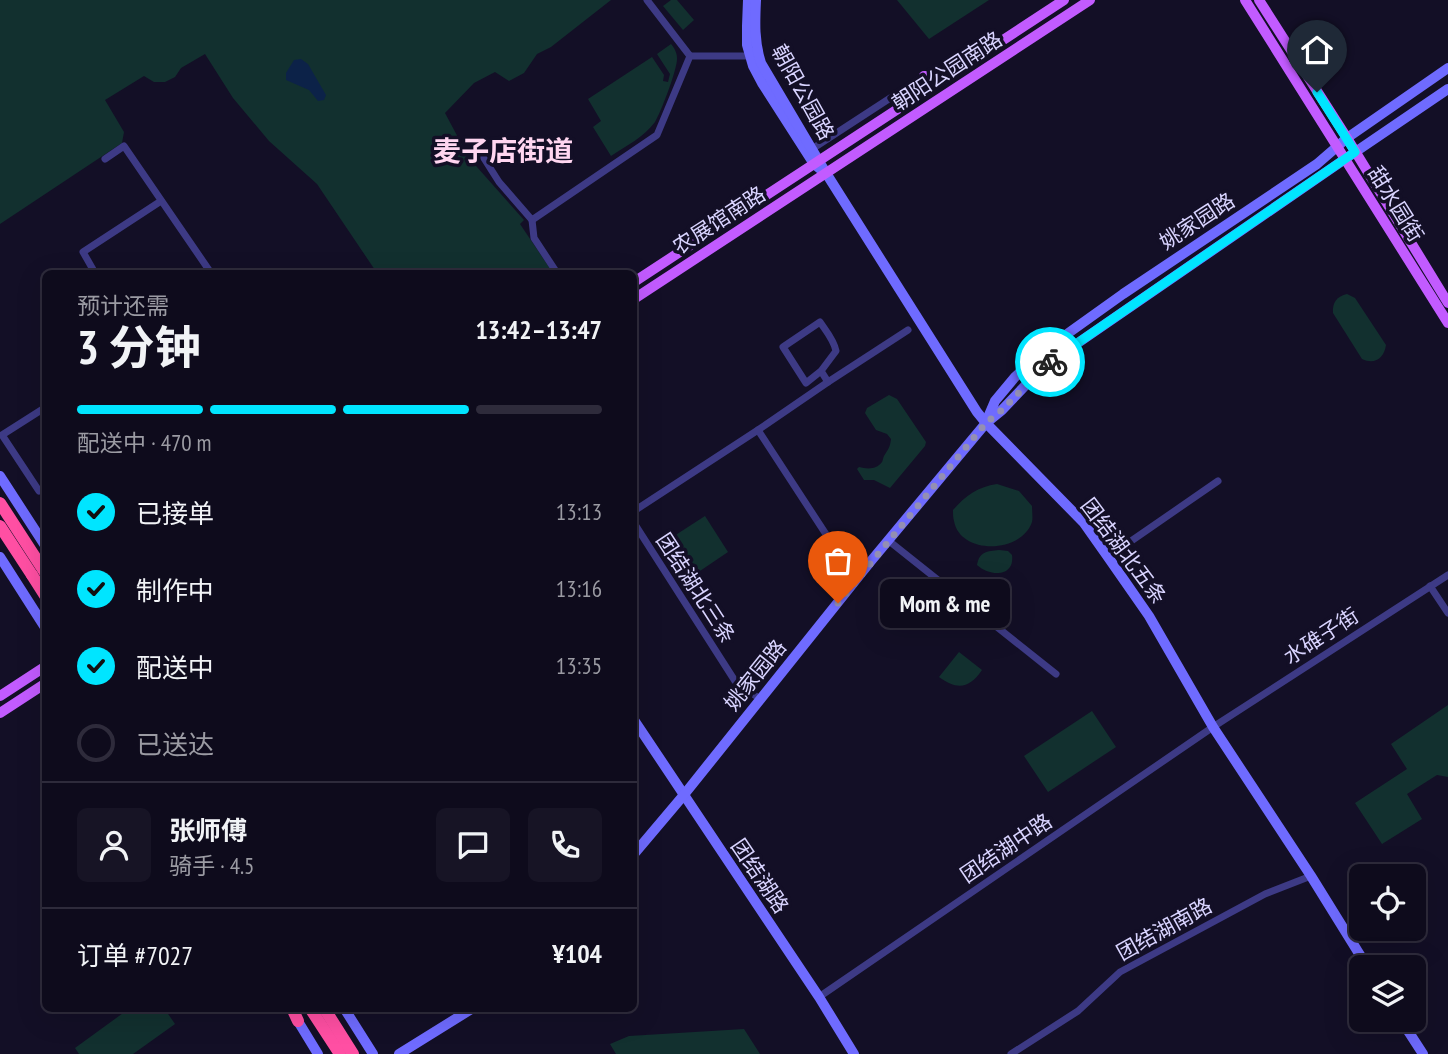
<!DOCTYPE html>
<html lang="zh">
<meta charset="utf-8">
<style>
:root{--surface:#0e0b1c;--page:#171425;--text:#f1f3f6;--muted:#9b9ba3;--line:#2e2b3b;--accent:#00e5ff}
body{margin:0;font-family:"PT Sans Narrow","Noto Sans SC",sans-serif;background:var(--page);color:var(--text);height:100vh;display:flex;flex-direction:column;font-size:26px;white-space:nowrap}
*{box-sizing:border-box;margin:0}
p{font-size:23px;color:var(--muted)}
.icon{flex:none;width:38px;height:38px;fill:none;stroke:currentColor;stroke-width:2;stroke-linecap:round;stroke-linejoin:round}
.map{position:relative;flex:1;overflow:hidden}
.panel{position:absolute;left:42px;top:270px;width:595px;height:742px;display:flex;flex-direction:column;background:var(--surface);border-radius:10px;box-shadow:0 7px 28px #0002,0 0 0 2px var(--line)}
.panel>*{flex:none}
.tools{position:absolute;left:1349px;top:864px;display:grid;gap:14px}
.tools a{display:grid;place-items:center;width:77px;height:77px;border-radius:10px;background:var(--surface);box-shadow:0 7px 28px #0002,0 0 0 2px var(--line);font-size:35px}
.pin{position:absolute;display:grid;place-items:center;width:60px;height:60px;color:#fff;margin:-72px -30px;border-radius:50% 50% 50% 0;rotate:-45deg;box-shadow:0 0 7px #0007}
.pin .icon{rotate:45deg}
.courier{position:absolute;display:grid;place-items:center;width:70px;height:70px;margin:-35px;border:5px solid #00e5ff;border-radius:50%;background:#fff;color:#222;box-shadow:0 2px 9px #0007}
.bubble{position:absolute;height:49px;border-radius:10px;background:var(--surface);box-shadow:0 7px 28px #0002,0 0 0 2px var(--line);font-size:23px;font-weight:700;line-height:49px;text-align:center}
.head em{font-style:normal;font-weight:700}
.head div{display:flex;flex-direction:column-reverse}
.head{display:flex;align-items:center;justify-content:space-between;height:119px;padding:0 35px}
h1{font-size:46px;font-weight:700;line-height:52px}
.bar{display:grid;grid-template-columns:repeat(4,1fr);gap:10px 7px;align-content:center;height:84px;padding:0 35px}
.bar i{height:9px;border-radius:5px;background:var(--line)}
.bar .on{background:var(--accent)}
.bar p{grid-column:span 4}
.line{display:flex;align-items:center;gap:18px;padding:0 35px;border-top:2px solid var(--line)}
.line div{flex:1}
.round{display:grid;place-items:center;flex:none;width:74px;height:74px;border-radius:10px;background:var(--page)}
ol{padding:0 35px;list-style:none}
li{display:flex;align-items:center;gap:21px;height:77px}
li p{margin-inline-start:auto}
li .icon{padding:7px;border-radius:50%;background:var(--accent);color:#111;stroke-width:4}
li:last-child{color:var(--muted)}
li i{width:38px;height:38px;border:4px solid var(--line);border-radius:50%}
.map>svg:first-child{display:block}
.green{fill:#12302f}
.water{fill:#0c2248}
.lines{fill:none;stroke-linecap:round;stroke-linejoin:round}
.street{stroke:#3d3a85;stroke-width:7}
.secondary{stroke:#6f6bff;stroke-width:10}
.primary{stroke:#c25bff;stroke-width:10}
.highway{stroke:#ff4fa3;stroke-width:12}
.highway-bridge{stroke:#ff4fa3;stroke-width:12}
.done{stroke:#948fb3;stroke-width:7;stroke-dasharray:0 12.6}
.route{stroke:#00e5ff;stroke-width:9}
.labels{text-anchor:middle;dominant-baseline:central;stroke-width:7;stroke-linejoin:round;paint-order:stroke}
.street-label{font-size:21px;fill:#d9d4ff;stroke:#130f26}
.district-label{font-size:28px;font-weight:bold;fill:#ffd6f0;stroke:#130f26}
</style>
<div class="map">
<svg width="1448" height="1054" viewBox="0 0 1448 1054">
<rect width="100%" height="100%" fill="#130f26"/>
<g class="green">
<path d="M0,0h611l-60,47 -14,7 -13,19 -15,8 -14,-9 -21,11 -29,30 24,45 55,62 -4,4 33,49h-176l-60,-89 -48,-43 -36,-43 -28,-44 -24,14 -6,9 -10,5h-11l-10,-6 -39,24 19,32 -2,11 -122,81z"/>
<path d="M671,0h6l17,20 -11,10 -20,-24z"/>
<path d="M897,0h92l-60,39z"/>
<path d="M671,44c4,5 6,9 6,15 0,11 -16,53 -22,63 -11,15 -29,24 -44,34l-18,-29 8,-6 -13,-22 64,-42 12,18 -1,6 5,1 2,-8 -13,-20z"/>
<path d="M1347,294l8,4 31,47c-2,13 -11,20 -24,14l-29,-46c-1,-10 4,-17 14,-19z"/>
<path d="M889,395l8,4 29,43 -1,4 -35,42 -16,-8h-10l-7,-11 2,-2c8,2 17,3 23,-5 1,-2 1,-4 2,-6 4,-7 6,-8 7,-17l-4,-5 -11,-4 -11,-17 2,-5z"/>
<path d="M997,484l22,7 13,15c0,5 1,12 0,16 -11,32 -72,33 -78,-1 -1,-3 -1,-7 -1,-11 13,-15 25,-23 44,-26z"/>
<path d="M705,516l23,36 -34,23 -23,-37z"/>
<path d="M999,550l9,1 4,4c3,22 -22,22 -35,10 2,-13 10,-14 22,-15z"/>
<path d="M959,652l23,18c-13,19 -25,20 -43,7z"/>
<path d="M1448,705v72l-11,-2 -30,19 15,25 -40,25 -27,-41 52,-34 -16,-25z"/>
<path d="M1092,711l24,36 -68,45 -24,-36z"/>
<path d="M130,1008h34l11,16 -42,30h-54l-4,-6z"/>
<path d="M744,1029l16,25h-144l-6,-10 19,-8z"/>
</g>
<path class="water" d="M301,59l7,5 18,31 -2,5 -6,1 -9,-11 -23,-10v-7l8,-13z"/>
<g class="lines">
<g class="street">
<path d="M647,0l43,56"/>
<path d="M473,141l26,41 33,38 125,-85 33,-79h61"/>
<path d="M812,149l112,-73"/>
<path d="M105,159l19,-13 87,127"/>
<path d="M532,220l2,18 23,35"/>
<path d="M95,273l-12,-21 78,-51"/>
<path d="M828,382l80,-52"/>
<path d="M46,407l-44,28 37,56 7,-5"/>
<path d="M758,430l75,115 31,25"/>
<path d="M634,511l124,-81 70,-48 -7,-11 15,-20c-2,-11 -10,-20 -16,-29l-37,25 23,36 15,-12"/>
<path d="M634,523l101,158 25,18"/>
<path d="M889,541l167,133"/>
<path d="M1108,557l110,-76"/>
<path d="M1430,586l18,27"/>
<path d="M819,997l394,-270 235,-152"/>
<path d="M1011,1054l67,-43 42,-39 145,-78 46,-18"/>
</g>
<g class="secondary">
<path d="M748,0l-1,26v19l6,21 9,17 52,81 6,5"/>
<path d="M756,0c-1,22 -2,41 5,63l65,110 151,239 9,11 98,100 24,34 41,59 64,111 98,149 57,92"/>
<path d="M986,422l9,-21 20,-24 31,-28 77,-55 194,-130 30,-26 101,-70"/>
<path d="M0,476l46,71"/>
<path d="M0,557l46,72"/>
<path d="M634,720l185,277 35,57"/>
<path d="M634,854l49,-58 188,-235 115,-138 16,-13 41,-43 302,-208 103,-70"/>
<path d="M344,1008l29,46"/>
<path d="M296,1018l22,36"/>
<path d="M1401,1020l22,34"/>
<path d="M399,1054l74,-46"/>
</g>
<g class="primary">
<path d="M1245,0l203,323"/>
<path d="M1259,0l88,138 101,165"/>
<path d="M924,76l22,1"/>
<path d="M634,282l430,-282"/>
<path d="M634,299l456,-299"/>
<path d="M0,696l46,-30"/>
<path d="M0,713l46,-30"/>
</g>
<g class="highway">
<path d="M0,503l46,71"/>
<path d="M0,526l32,49"/>
<path d="M292,1008l6,13"/>
<path d="M310,1008l30,46"/>
<path d="M324,1008l29,46"/>
</g>
<path class="highway-bridge" d="M32,575l14,22"/>
</g>
<g class="lines">
<path class="done" d="M838,603l148,-180 16,-13 42,-43 6,-5"/>
<path class="route" d="M1050,362l305,-210 -38,-60"/>
</g>
<g class="labels">
<g class="street-label">
<text transform="translate(947 71) rotate(-33)">朝阳公园南路</text>
<text transform="translate(803 92) rotate(61)">朝阳公园路</text>
<text transform="translate(1396 204) rotate(58)">甜水园街</text>
<text transform="translate(719 220) rotate(-33)">农展馆南路</text>
<text transform="translate(1197 221) rotate(-33)">姚家园路</text>
<text transform="translate(1124 551) rotate(53)">团结湖北五条</text>
<text transform="translate(696 588) rotate(57)">团结湖北三条</text>
<text transform="translate(1321 636) rotate(-33)">水碓子街</text>
<text transform="translate(755 675) rotate(-51)">姚家园路</text>
<text transform="translate(1006 848) rotate(-34)">团结湖中路</text>
<text transform="translate(760 876) rotate(56)">团结湖路</text>
<text transform="translate(1164 929) rotate(-29)">团结湖南路</text>
</g>
<g class="district-label">
<text x="503" y="150">麦子店街道</text>
</g>
</g>
</svg>
<div class="tools">
<a><svg class="icon" aria-label="locate" viewBox="0 0 24 24"><circle cx="12" cy="12" r="6"/><path d="M12 2v4M12 18v4M2 12h4M18 12h4"/></svg></a>
<a><svg class="icon" aria-label="layers" viewBox="0 0 24 24"><path d="M12 4l9 5-9 5-9-5zM3 14l9 5 9-5"/></svg></a>
</div>
<div class="pin" style="left:838px;top:603px;background:#ea580c"><svg class="icon" aria-label="bag" viewBox="0 0 24 24"><path d="M5 8h14l-1 12H6zM9 8a3 3 0 0 1 6 0"/></svg></div>
<div class="pin" style="left:1317px;top:92px;background:#1f2937"><svg class="icon" aria-label="home" viewBox="0 0 24 24"><path d="M3 11l9-7 9 7M6 9v11h12V9"/></svg></div>
<div class="courier" style="left:1050px;top:362px"><svg class="icon" aria-label="bike" viewBox="0 0 24 24"><circle cx="6" cy="16" r="4"/><circle cx="18" cy="16" r="4"/><path d="M6 16l4-8h5l3 8M10 8l3 8H6M13 5h3"/></svg></div>
<div class="bubble" style="left:880px;top:579px;width:130px">Mom &amp; me</div>
<section class="panel">
<div class="head"><div><h1>3 分钟</h1><p>预计还需</p></div><em>13:42–13:47</em></div>
<div class="bar"><i class="on"></i><i class="on"></i><i class="on"></i><i></i><p>配送中 · 470 m</p></div>
<ol>
<li><svg class="icon" aria-label="check" viewBox="0 0 24 24"><path d="M5 12l5 5 9-10"/></svg>已接单<p>13:13</p></li>
<li><svg class="icon" aria-label="check" viewBox="0 0 24 24"><path d="M5 12l5 5 9-10"/></svg>制作中<p>13:16</p></li>
<li><svg class="icon" aria-label="check" viewBox="0 0 24 24"><path d="M5 12l5 5 9-10"/></svg>配送中<p>13:35</p></li>
<li><i></i>已送达</li>
</ol>
<div class="line" style="height:126px"><a class="round"><svg class="icon" aria-label="person" viewBox="0 0 24 24"><circle cx="12" cy="8" r="4"/><path d="M4 21q1-7 8-7t8 7"/></svg></a><div><b>张师傅</b><p>骑手 · 4.5</p></div><a class="round"><svg class="icon" aria-label="chat" viewBox="0 0 24 24"><path d="M4 5h16v11H9l-5 4z"/></svg></a><a class="round"><svg class="icon" aria-label="phone" viewBox="0 0 24 24"><path d="M5 4h4l2 5-3 2q2 4 5 5l2-3 5 2v4C11 20 4 13 5 4z"/></svg></a></div>
<div class="line" style="height:91px"><div>订单 #7027</div><b>¥104</b></div>
</section>
</div>
